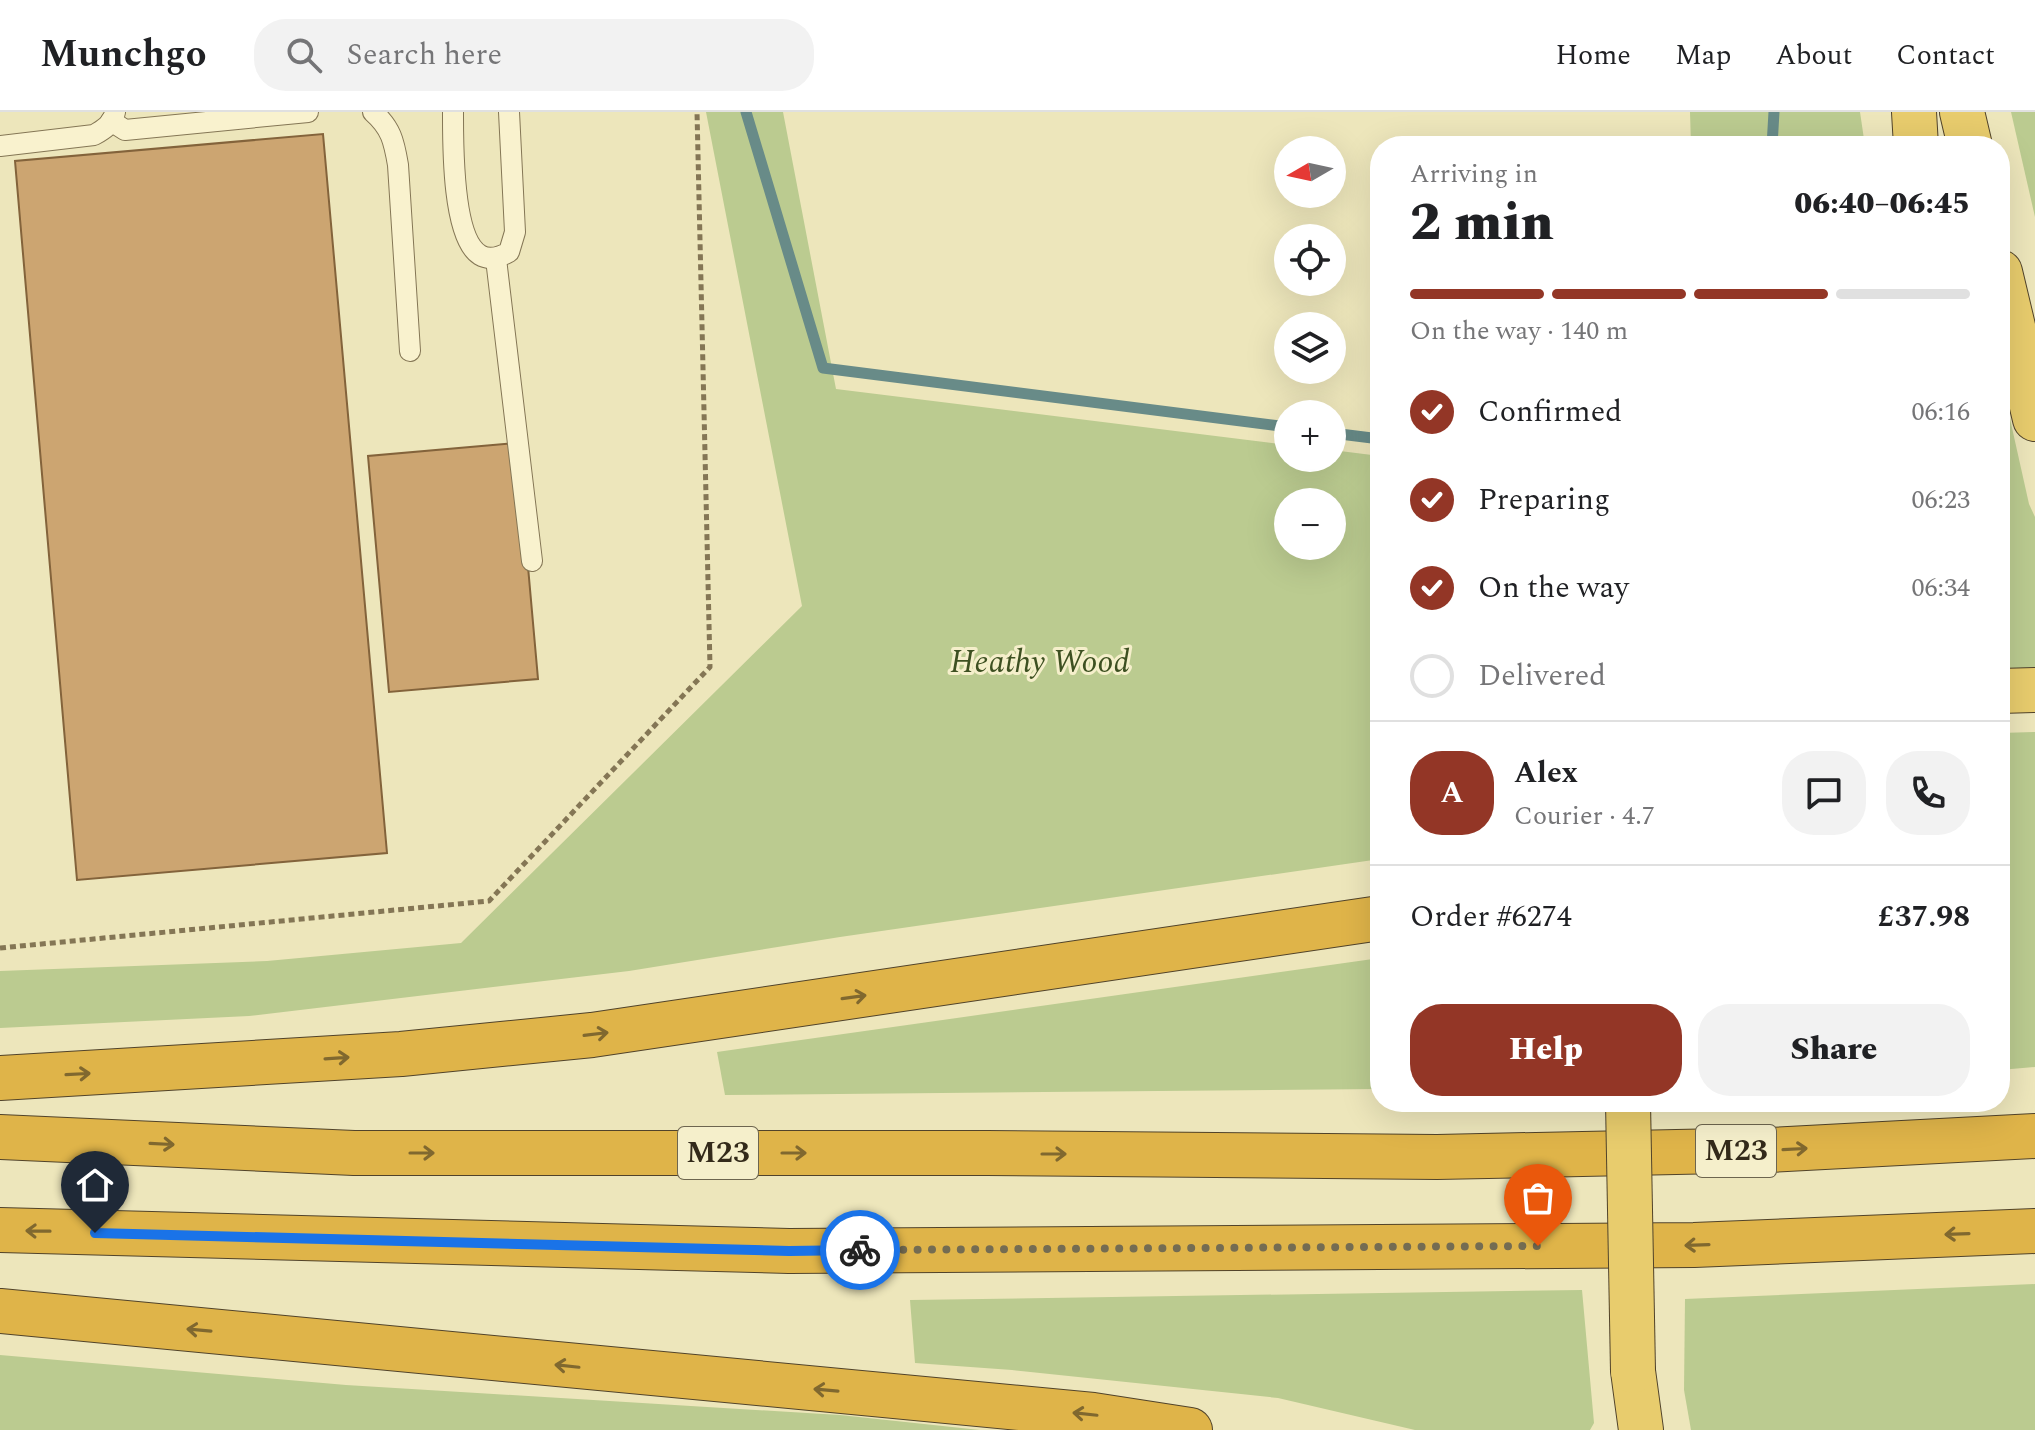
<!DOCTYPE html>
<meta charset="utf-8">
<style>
:root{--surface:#fff;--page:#f2f2f2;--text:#202124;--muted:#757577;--line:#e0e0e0;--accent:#933626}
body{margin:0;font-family:Spectral,serif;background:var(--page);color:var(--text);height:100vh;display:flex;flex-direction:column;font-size:30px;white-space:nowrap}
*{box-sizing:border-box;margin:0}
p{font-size:26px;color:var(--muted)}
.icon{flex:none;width:44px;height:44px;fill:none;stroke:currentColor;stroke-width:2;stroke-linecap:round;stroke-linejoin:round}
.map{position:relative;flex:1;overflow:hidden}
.details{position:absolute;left:1370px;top:24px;width:640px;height:976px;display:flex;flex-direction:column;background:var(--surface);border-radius:32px;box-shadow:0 8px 32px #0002}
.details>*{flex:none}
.needle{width:52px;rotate:261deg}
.fabs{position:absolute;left:1274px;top:24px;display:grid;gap:16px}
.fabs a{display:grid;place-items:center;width:72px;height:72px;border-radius:50%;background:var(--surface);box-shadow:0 8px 32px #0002;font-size:40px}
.pin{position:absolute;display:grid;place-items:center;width:68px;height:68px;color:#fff;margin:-82px -34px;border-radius:50% 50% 50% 0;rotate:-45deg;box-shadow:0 0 8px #0007}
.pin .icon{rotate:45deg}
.courier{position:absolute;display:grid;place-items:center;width:80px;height:80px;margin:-40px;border:6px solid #1a73e8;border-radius:50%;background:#fff;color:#222;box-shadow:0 2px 10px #0007}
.headline em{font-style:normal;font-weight:800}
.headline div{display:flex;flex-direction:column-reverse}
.headline{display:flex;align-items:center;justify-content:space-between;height:136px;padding:0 40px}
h1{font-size:52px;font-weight:800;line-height:60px}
.bar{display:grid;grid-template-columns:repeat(4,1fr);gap:12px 8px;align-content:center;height:96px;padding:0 40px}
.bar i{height:10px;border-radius:6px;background:var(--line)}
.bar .selected{background:var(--accent)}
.bar p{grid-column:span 4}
.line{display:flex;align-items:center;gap:20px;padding:0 40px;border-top:2px solid var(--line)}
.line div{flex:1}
.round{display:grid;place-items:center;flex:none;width:84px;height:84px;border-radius:32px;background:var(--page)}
ol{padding:0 40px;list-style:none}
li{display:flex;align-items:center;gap:24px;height:88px}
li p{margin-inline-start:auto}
li .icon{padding:8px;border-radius:50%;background:var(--accent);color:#fff;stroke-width:4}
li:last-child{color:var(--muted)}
li i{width:44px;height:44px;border:4px solid var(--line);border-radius:50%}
.primary-button{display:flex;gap:16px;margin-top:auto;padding:16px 40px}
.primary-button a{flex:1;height:92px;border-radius:32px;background:var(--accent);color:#fff;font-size:32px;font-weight:800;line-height:92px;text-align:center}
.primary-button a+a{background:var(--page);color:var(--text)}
header{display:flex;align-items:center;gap:48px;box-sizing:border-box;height:112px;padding:0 40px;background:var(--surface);border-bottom:2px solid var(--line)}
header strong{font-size:38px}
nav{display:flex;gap:44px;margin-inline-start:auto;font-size:28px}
.search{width:560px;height:72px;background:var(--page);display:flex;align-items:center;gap:20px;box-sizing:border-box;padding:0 28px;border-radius:32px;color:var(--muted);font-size:30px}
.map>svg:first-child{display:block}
.green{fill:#bbcb90;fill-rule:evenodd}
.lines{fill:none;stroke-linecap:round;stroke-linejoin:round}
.stream{stroke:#688b88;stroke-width:11}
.building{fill:#cca571;stroke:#83633b;stroke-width:2}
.service-casing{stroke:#847655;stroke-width:22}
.trunk-casing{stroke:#51432a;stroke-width:46}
.motorway-casing{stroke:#51432a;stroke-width:46}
.path{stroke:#847655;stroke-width:5;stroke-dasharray:6 4;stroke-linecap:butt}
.service{stroke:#f9f2ce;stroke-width:20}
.trunk{stroke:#e8cc6d;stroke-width:44}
.motorway{stroke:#dfb449;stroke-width:44}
.trunk-bridge-casing{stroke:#51432a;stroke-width:46;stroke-linecap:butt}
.trunk-bridge{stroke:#e8cc6d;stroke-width:44}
.oneway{stroke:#80682f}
.done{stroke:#746c52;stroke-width:8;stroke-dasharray:0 14.4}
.route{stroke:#1a73e8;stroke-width:10}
.labels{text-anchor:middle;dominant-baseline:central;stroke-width:6;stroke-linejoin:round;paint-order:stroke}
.shield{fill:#f5efcb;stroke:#6d654f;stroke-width:2}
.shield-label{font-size:30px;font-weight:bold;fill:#332a1a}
.park-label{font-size:32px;font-style:italic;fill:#3d5021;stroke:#f5efcb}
</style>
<header>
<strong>Munchgo</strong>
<div class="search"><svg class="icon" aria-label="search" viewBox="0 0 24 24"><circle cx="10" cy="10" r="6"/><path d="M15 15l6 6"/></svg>Search here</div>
<nav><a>Home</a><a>Map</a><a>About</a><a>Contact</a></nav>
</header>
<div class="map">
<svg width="2035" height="1318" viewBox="0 0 2035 1318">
<rect width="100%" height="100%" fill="#ede6bb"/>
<g class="green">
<path d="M706,0h77l53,277 452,56v13h44v-8l48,6v403l-540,78 -211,34 -380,45 -249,12v-57l267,-10 194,-18 341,-337zM1288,390h44v44h-44z"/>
<path d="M1690,0h170l5,34h-174z"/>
<path d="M2011,0h24v105z"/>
<path d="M2000,262l29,130 6,13v155l-35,1z"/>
<path d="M2035,620v335l-35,3v-337z"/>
<path d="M1380,846v131l-655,6 -8,-43z"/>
<path d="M2035,1172v146h-344l-7,-40 1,-91z"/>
<path d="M1582,1178l12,133 -4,7h-175l-137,-32 -266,-28 -97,-7 -5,-63z"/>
<path d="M0,1243l346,30 494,30 140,15h-980z"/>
</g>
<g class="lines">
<g class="stream">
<path d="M746,0l77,256 465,59"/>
<path d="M1772,34l2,-34"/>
<path d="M1332,321l48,6"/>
</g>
</g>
<g class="building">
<path d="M323,22l64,719 -310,27 -62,-719z"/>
<path d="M517,331l21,236 -149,13 -21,-236z"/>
</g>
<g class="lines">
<defs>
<g id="service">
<path d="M373,0c18,16 21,29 25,53l12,186"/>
<path d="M453,0c0,30 -1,126 27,143 10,6 20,2 29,-3l6,-20 -6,-120"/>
<path d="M111,9l14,9 183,-18"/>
<path d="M0,34l94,-11c9,-5 19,-11 21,-23"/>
<path d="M496,147l36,302"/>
</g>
<g id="trunk">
<path d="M1914,0l2,34"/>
<path d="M1962,0l8,34"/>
<path d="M2000,160l35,147"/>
<path d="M2000,579l35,-1"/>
<path d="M1633,1259l8,59"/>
</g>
<g id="motorway">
<path d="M0,966l401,-24 191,-19 788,-117"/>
<path d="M0,1025l354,16h633l450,4 333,-7 265,-14"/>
<path d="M0,1118l789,21 905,-6 341,-14"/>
<path d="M0,1199l1093,104 97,15"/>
</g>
</defs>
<use href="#service" class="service-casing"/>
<use href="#trunk" class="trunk-casing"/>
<use href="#motorway" class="motorway-casing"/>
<path class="path" d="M0,836l489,-47 221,-234 -13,-555"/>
<use href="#service" class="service"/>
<use href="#trunk" class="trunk"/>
<use href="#motorway" class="motorway"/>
<defs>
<path id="trunk-bridge" d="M1628,990l5,269"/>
</defs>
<use href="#trunk-bridge" class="trunk-bridge-casing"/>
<use href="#trunk-bridge" class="trunk-bridge"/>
</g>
<defs><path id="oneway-shaft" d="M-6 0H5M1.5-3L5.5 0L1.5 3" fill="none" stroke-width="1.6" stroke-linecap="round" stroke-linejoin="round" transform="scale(2)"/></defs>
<g class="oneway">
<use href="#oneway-shaft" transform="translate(854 885) rotate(-8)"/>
<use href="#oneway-shaft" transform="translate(596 922) rotate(-7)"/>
<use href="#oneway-shaft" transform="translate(337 946) rotate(-4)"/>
<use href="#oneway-shaft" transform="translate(78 962) rotate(-3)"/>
<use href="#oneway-shaft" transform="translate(162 1032) rotate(3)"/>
<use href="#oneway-shaft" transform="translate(1795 1037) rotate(-3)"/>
<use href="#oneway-shaft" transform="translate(422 1041)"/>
<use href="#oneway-shaft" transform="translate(794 1041)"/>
<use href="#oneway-shaft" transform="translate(1054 1042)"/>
<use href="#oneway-shaft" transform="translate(38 1119) rotate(-179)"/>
<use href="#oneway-shaft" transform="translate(1957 1122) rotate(178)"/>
<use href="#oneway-shaft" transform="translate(1697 1133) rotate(178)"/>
<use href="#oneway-shaft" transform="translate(199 1218) rotate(-175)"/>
<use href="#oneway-shaft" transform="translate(567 1254) rotate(-174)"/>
<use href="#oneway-shaft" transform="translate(826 1278) rotate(-175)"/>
<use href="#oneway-shaft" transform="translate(1085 1302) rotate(-174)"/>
</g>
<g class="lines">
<path class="done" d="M860,1138l678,-4"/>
<path class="route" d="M95,1121l694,18 71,-1"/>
</g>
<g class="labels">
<g class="shield">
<rect x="1696" y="1013" width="80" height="52" rx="6"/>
<rect x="678" y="1015" width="80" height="52" rx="6"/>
</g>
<g class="shield-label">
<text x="1736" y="1039">M23</text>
<text x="718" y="1041">M23</text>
</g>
<g class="park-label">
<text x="1040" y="550">Heathy Wood</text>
</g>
</g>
</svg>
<div class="fabs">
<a><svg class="needle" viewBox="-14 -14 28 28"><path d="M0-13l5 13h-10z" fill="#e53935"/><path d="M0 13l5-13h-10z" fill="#757577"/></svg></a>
<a><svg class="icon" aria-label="locate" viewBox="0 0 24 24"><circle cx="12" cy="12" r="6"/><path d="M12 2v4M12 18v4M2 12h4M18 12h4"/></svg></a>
<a><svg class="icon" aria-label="layers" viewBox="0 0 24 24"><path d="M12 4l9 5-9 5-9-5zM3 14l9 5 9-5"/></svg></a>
<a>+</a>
<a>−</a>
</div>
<div class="pin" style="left:1538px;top:1134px;background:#ea580c"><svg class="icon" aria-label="bag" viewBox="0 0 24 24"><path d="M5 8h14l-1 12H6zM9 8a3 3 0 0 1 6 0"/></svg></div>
<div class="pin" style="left:95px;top:1121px;background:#1f2937"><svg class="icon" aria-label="home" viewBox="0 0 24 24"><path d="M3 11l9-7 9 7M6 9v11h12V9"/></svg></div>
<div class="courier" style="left:860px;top:1138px"><svg class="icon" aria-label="bike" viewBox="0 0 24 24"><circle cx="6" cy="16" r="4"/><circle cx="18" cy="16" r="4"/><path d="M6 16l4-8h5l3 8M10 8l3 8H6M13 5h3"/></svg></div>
<section class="details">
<div class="headline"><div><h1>2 min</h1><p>Arriving in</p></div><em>06:40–06:45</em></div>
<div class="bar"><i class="selected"></i><i class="selected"></i><i class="selected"></i><i></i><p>On the way · 140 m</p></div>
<ol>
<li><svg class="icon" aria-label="check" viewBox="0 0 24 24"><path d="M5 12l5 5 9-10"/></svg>Confirmed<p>06:16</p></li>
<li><svg class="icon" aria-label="check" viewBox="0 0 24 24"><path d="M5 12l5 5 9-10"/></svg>Preparing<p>06:23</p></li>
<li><svg class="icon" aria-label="check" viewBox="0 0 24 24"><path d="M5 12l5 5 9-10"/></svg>On the way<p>06:34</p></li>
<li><i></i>Delivered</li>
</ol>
<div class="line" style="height:144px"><b class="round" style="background:var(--accent);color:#fff">A</b><div><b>Alex</b><p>Courier · 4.7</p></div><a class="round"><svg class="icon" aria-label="chat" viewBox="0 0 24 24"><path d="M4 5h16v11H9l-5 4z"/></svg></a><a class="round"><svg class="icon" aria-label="phone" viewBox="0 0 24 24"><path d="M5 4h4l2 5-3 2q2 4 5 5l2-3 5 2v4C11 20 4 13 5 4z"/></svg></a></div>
<div class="line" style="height:104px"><div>Order #6274</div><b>£37.98</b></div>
<div class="primary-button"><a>Help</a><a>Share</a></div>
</section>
</div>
